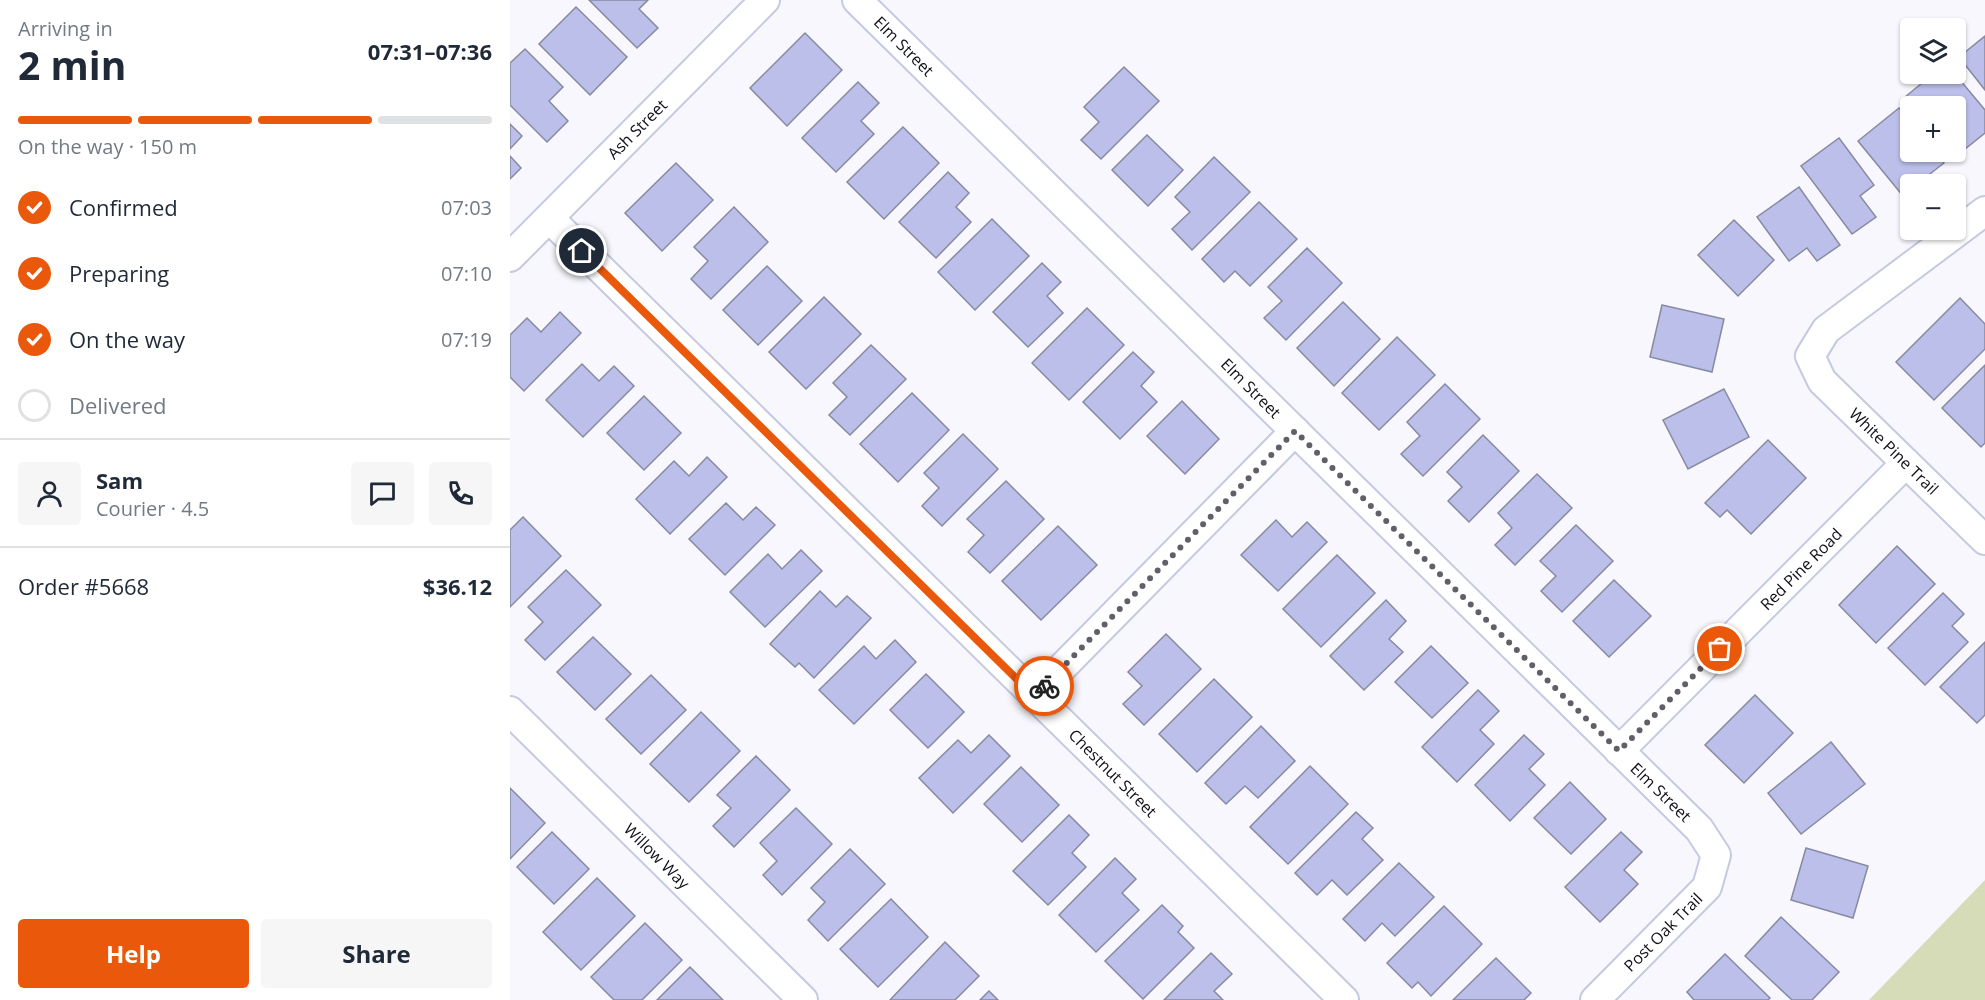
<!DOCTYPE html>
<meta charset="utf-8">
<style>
:root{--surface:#fff;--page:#f6f6f7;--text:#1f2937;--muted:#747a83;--line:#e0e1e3;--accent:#ea580c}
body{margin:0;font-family:"Open Sans",sans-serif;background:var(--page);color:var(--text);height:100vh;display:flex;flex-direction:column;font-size:22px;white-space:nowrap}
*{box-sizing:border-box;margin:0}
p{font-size:20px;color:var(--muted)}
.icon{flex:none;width:33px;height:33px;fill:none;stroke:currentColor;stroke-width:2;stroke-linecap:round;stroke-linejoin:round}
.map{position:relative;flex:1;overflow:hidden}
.details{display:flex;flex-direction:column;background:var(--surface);width:510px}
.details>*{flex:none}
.controls{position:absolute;left:1390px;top:18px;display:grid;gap:12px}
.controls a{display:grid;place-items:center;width:66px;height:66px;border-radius:6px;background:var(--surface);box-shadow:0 2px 4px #0004;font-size:30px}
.pin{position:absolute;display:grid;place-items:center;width:51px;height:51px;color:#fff;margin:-26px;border:3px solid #fff;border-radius:50%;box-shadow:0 2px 6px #0007}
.courier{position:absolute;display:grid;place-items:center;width:60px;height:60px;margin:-30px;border:4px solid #ea580c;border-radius:50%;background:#fff;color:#222;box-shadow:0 2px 8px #0007}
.summary em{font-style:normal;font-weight:700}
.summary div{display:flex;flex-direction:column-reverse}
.summary{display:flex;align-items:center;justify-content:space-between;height:102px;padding:0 18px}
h1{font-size:39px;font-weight:700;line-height:45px}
.bar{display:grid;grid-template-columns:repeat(4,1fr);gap:9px 6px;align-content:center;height:72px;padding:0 18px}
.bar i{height:8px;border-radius:4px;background:var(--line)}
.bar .active{background:var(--accent)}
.bar p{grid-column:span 4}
.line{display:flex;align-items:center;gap:15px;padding:0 18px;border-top:2px solid var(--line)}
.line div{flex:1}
.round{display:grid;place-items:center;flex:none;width:63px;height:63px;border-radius:6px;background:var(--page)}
ol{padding:0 18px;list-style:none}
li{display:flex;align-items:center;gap:18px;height:66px}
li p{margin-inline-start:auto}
li .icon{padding:6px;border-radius:50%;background:var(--accent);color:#fff;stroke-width:4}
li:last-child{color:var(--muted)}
li i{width:33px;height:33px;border:3px solid var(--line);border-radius:50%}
.button{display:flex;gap:12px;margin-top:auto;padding:12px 18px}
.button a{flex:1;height:69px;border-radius:6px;background:var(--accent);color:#fff;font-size:24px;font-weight:700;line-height:69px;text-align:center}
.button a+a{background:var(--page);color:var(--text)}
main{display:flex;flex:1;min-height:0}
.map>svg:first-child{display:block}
.green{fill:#d6dcb7}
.building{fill:#bbbfe9;stroke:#878aa1;stroke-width:1.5}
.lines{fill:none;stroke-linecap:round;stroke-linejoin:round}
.minor-casing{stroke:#c5c9e2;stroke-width:32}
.minor{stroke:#fff;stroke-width:28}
.done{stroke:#606168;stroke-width:6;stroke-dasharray:0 10.8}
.route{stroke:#ea580c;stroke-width:8}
.labels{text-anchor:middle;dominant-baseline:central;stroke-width:4.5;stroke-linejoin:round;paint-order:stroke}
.street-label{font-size:16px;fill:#0f1018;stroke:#fff}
</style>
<main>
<section class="details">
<div class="summary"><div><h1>2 min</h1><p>Arriving in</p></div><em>07:31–07:36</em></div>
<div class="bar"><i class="active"></i><i class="active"></i><i class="active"></i><i></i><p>On the way · 150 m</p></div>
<ol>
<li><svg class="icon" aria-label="check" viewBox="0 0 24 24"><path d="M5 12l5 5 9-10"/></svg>Confirmed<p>07:03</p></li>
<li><svg class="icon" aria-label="check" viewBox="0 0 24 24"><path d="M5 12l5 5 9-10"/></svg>Preparing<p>07:10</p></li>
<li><svg class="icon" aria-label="check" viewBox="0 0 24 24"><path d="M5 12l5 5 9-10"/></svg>On the way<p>07:19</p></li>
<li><i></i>Delivered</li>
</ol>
<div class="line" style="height:108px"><a class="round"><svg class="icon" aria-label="person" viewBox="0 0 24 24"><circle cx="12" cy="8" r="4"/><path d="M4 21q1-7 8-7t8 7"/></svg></a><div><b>Sam</b><p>Courier · 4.5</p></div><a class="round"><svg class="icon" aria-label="chat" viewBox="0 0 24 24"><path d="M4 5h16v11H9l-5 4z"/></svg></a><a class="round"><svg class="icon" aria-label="phone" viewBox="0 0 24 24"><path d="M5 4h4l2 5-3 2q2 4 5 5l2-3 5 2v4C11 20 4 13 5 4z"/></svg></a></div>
<div class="line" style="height:78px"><div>Order #5668</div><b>$36.12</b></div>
<div class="button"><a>Help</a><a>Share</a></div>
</section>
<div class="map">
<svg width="1475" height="1000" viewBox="0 0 1475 1000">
<rect width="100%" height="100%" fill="#f7f7fd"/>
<path class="green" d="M1475,880v120h-116z"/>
<g class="building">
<path d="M79,0h59l-9,9 19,19 -21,20z"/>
<path d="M66,7l51,50 -37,38 -51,-51z"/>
<path d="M295,33l37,37 -55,56 -37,-38z"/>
<path d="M1475,36v54l-26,-33z"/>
<path d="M15,49l38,38 -14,14 19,20 -21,21 -37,-37v-42z"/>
<path d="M614,67l35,34 -58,58 -20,-19 18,-18 -15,-15z"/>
<path d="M1423,74h22l30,36v23l-30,24 -5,-5h6v-46h-43l-8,-9z"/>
<path d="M348,82l21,21 -18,18 13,13 -38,38 -34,-34z"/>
<path d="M1389,108l12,15v29h23l10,11 -27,21h-6v6l-8,6 -45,-55z"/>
<path d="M0,124l12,12 -12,13z"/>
<path d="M393,127l36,36 -55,56 -37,-37z"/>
<path d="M637,135l36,35 -35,36 -36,-36z"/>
<path d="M1329,138l35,47 -14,11 16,21 -24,17 -51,-68z"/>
<path d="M0,156l11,12 -11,11z"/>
<path d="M704,157l36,35 -58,58 -20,-21 18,-17 -15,-15z"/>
<path d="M166,163l37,37 -51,51 -37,-38z"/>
<path d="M438,172l21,21 -13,14 15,15 -35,36 -37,-36z"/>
<path d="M1289,187l41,58 -23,16 -10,-13 -18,13 -32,-44z"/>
<path d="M749,202l38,37 -47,47 -15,-15 -11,11 -22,-23z"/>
<path d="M224,207l34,35 -57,57 -20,-20 17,-18 -14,-14z"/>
<path d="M482,219l37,37 -54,54 -37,-38z"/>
<path d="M1224,220l40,40 -36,36 -40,-41z"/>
<path d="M797,248l35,35 -56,57 -22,-22 18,-17 -14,-14z"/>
<path d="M532,263l19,19 -14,14 16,17 -35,34 -35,-35z"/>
<path d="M257,266l35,35 -44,44 -35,-35z"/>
<path d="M314,297l37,37 -55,55 -37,-37z"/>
<path d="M1450,298l25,26v25l-51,51 -38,-38z"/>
<path d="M833,302l37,37 -46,47 -37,-38z"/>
<path d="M1152,305l62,14 -12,53 -62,-15z"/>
<path d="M577,308l37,37 -55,55 -37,-37z"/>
<path d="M50,312l21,21 -57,58 -14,-14v-42l17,-17 14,14z"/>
<path d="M887,337l38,38 -56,55 -37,-37z"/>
<path d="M361,345l35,34 -56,56 -21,-20 18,-18 -14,-14z"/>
<path d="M623,352l21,20 -13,14 16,16 -37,37 -37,-37z"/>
<path d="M72,364l17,17 15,-15 20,20 -51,51 -37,-37z"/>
<path d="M1475,365v78l-4,4 -39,-39z"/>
<path d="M935,384l35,35 -57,57 -22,-22 19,-18 -13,-14z"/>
<path d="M1214,389l25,48 -61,32 -25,-49z"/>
<path d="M402,393l37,37 -51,52 -38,-38z"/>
<path d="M134,396l37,37 -37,37 -37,-37z"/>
<path d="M672,401l37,38 -34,35 -38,-38z"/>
<path d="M453,434l35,35 -56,57 -20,-20 17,-18 -15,-15z"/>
<path d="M973,435l36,36 -50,51 -21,-21 14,-14 -15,-15z"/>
<path d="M1258,440l38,38 -55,56 -24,-24 -7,7 -15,-14z"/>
<path d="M197,457l20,20 -57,57 -34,-35 38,-38 15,15z"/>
<path d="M1027,474l35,34 -57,57 -20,-20 17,-17 -14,-15z"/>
<path d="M496,481l38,38 -54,54 -22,-21 16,-17 -17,-16z"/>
<path d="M216,503l17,17 13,-13 19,18 -50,50 -36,-36z"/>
<path d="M13,517l38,39 -51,51v-77z"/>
<path d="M766,520l16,17 15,-15 20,20 -49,49 -37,-36z"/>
<path d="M1066,525l37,36 -51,51 -21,-21 15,-15 -16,-15z"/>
<path d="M548,526l39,39 -56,55 -39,-39z"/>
<path d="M1387,546l38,38 -59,59 -37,-38z"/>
<path d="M291,550l21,21 -57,56 -35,-35 38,-38 14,15z"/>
<path d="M827,555l38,38 -54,54 -38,-38z"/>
<path d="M56,570l35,35 -56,55 -20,-20 18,-18 -15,-15z"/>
<path d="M1104,580l37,36 -42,41 -36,-36z"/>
<path d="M310,591l16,16 11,-11 24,22 -57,60 -15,-15 -4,4 -25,-23z"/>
<path d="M1433,593l21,21 -12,12 16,16 -43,43 -37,-37z"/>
<path d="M876,600l20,21 -17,18 14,13 -39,38 -34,-34z"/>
<path d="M656,634l35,35 -57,56 -21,-21 19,-18 -14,-14z"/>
<path d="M83,637l38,37 -36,36 -38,-38z"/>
<path d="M385,640l21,22 -62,62 -35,-34 45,-44 12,13z"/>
<path d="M1475,642v73l-8,8 -37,-36z"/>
<path d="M921,646l37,37 -36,35 -37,-36z"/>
<path d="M416,674l38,38 -36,36 -38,-38z"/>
<path d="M141,675l35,35 -45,44 -35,-35z"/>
<path d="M704,679l38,38 -55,55 -38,-38z"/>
<path d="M968,690l21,21 -19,19 14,14 -37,38 -35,-35z"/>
<path d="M1245,695l38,38 -49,50 -39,-38z"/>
<path d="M191,712l39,39 -51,51 -39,-38z"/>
<path d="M751,726l34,35 -37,37 -13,-12 -19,18 -21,-21z"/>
<path d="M479,735l21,21 -57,57 -34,-35 39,-38 13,13z"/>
<path d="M1014,735l20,19 -15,15 16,16 -35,36 -35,-36z"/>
<path d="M1321,742l34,42 -64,50 -33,-41z"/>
<path d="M246,756l34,34 -56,57 -21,-21 18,-18 -14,-13z"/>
<path d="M800,766l38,38 -60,60 -38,-37z"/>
<path d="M511,767l38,38 -37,37 -38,-38z"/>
<path d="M1060,782l36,37 -35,35 -37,-36z"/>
<path d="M0,788l35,35 -35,36z"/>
<path d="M286,808l36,36 -50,51 -19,-20 14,-14 -17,-18z"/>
<path d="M846,812l17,16 -11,11 21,21 -36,35 -15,-15 -15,15 -22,-22z"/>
<path d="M559,815l20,20 -17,18 14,14 -38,38 -35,-34z"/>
<path d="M42,832l37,37 -35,35 -37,-37z"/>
<path d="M1111,832l21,20 -18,18 14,14 -38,38 -35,-35z"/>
<path d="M1296,848l62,18 -15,52 -62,-18z"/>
<path d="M340,849l35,35 -57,57 -20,-21 17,-18 -14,-14z"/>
<path d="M605,858l21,21 -14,14 17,17 -43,42 -37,-37z"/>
<path d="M889,863l35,34 -39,39 -13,-13 -17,18 -22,-22z"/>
<path d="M87,878l38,38 -54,54 -38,-38z"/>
<path d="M381,899l37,38 -50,50 -38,-38z"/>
<path d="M652,905l21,21 -5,6 16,16 -51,51 -38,-38z"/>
<path d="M934,906l38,38 -51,52 -13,-14 -6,6 -25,-25z"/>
<path d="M1271,917l58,55 -27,28h-20l-47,-44z"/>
<path d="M135,923l37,37 -40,40h-28l-23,-23z"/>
<path d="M435,942l34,34 -24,24h-65z"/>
<path d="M701,953l21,21 -18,17 9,9h-59z"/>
<path d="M1215,954l45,44 -2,2h-74l-7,-8z"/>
<path d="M986,958l35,35 -7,7h-71z"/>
<path d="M180,967l33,33h-66z"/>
<path d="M479,991l9,9h-18z"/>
</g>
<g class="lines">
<defs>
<g id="minor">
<path d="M347,0l842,829 17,26 -9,32 -112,113"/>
<path d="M1475,211l-159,119 -16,26 12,25 163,159"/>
<path d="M39,218l795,782"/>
<path d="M0,257l255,-257"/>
<path d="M524,696l261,-265"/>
<path d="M0,711l293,289"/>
<path d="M1109,751l287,-288"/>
</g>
</defs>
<use href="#minor" class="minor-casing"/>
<use href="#minor" class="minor"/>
</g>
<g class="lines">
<path class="done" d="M534,686l251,-255 324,320 101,-102"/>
<path class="route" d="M72,251l452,445 10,-10"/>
</g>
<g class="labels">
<g class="street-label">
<text transform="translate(394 46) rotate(45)">Elm Street</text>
<text transform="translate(127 129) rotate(-45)">Ash Street</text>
<text transform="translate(741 388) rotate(45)">Elm Street</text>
<text transform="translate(1384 451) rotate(44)">White Pine Trail</text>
<text transform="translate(1291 569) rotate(-45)">Red Pine Road</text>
<text transform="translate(603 773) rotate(45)">Chestnut Street</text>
<text transform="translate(1151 792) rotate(44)">Elm Street</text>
<text transform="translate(147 856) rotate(45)">Willow Way</text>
<text transform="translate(1153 932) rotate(-45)">Post Oak Trail</text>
</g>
</g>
</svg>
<div class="controls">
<a><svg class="icon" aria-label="layers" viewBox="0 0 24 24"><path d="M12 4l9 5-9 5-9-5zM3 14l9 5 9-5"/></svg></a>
<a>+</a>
<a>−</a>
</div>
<div class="pin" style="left:1210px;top:649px;background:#ea580c"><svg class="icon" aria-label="bag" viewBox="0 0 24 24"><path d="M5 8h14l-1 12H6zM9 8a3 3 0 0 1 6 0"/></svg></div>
<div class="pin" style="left:72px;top:251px;background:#1f2937"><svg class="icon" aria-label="home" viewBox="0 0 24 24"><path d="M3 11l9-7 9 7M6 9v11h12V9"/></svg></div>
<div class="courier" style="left:534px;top:686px"><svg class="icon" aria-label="bike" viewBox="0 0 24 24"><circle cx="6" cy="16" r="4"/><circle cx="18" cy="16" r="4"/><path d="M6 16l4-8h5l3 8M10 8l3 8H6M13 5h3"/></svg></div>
</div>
</main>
